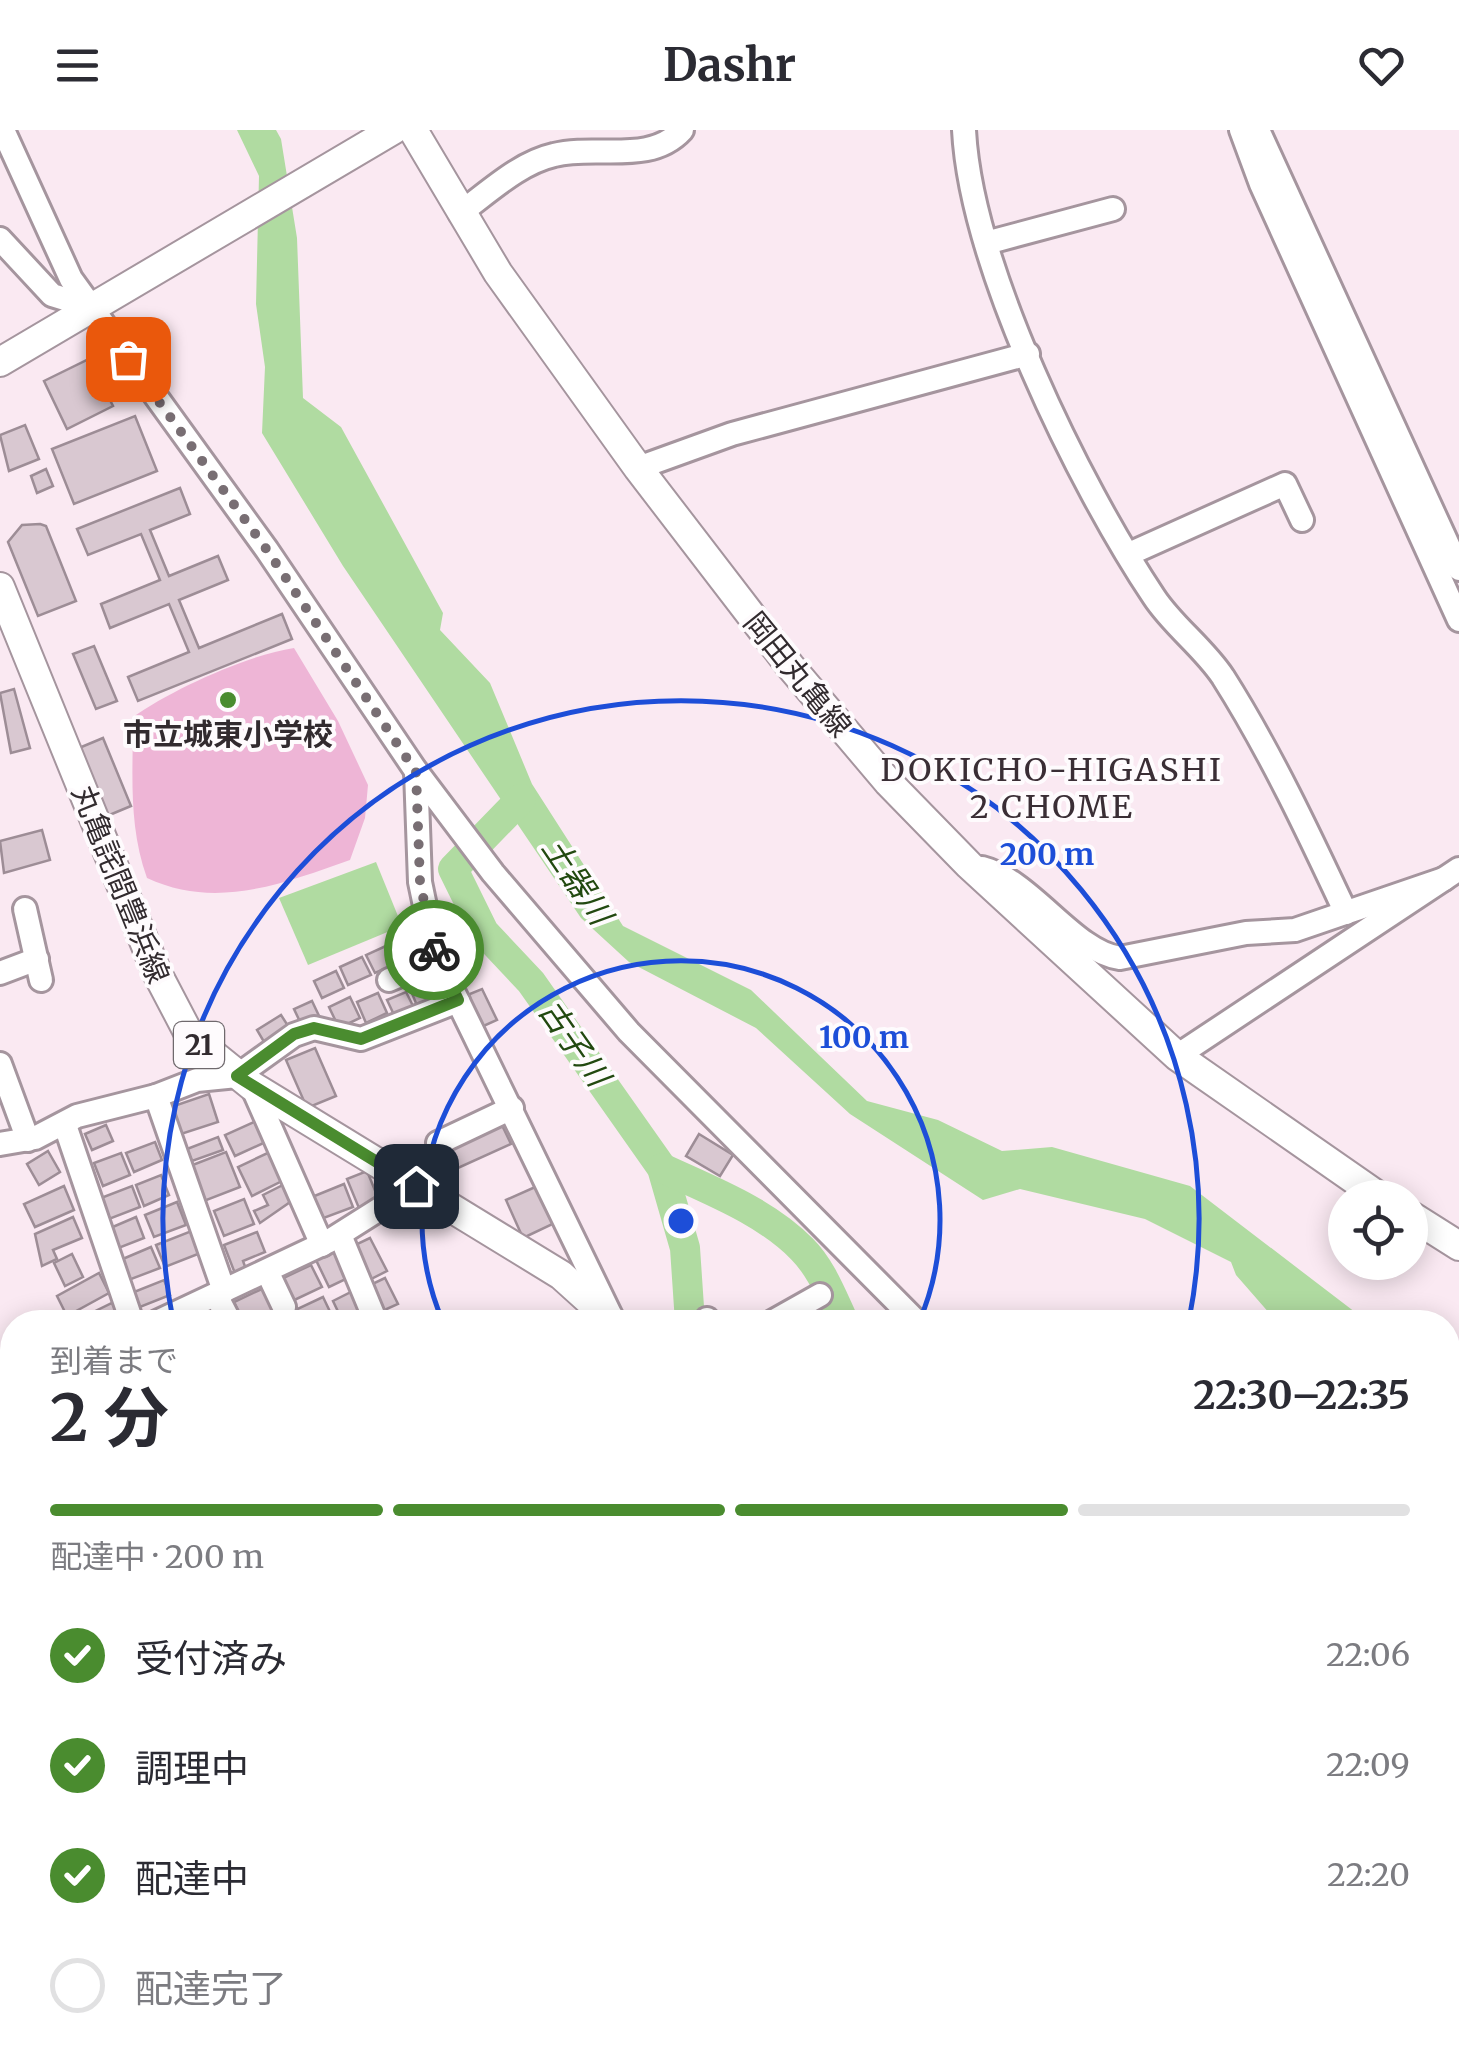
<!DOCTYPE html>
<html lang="ja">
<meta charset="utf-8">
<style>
:root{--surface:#fff;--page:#f7f7f7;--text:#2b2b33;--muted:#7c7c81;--line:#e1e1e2;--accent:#4a8c2f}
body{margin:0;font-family:Merriweather,"Noto Sans JP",serif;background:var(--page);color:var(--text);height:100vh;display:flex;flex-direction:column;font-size:38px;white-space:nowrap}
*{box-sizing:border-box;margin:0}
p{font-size:32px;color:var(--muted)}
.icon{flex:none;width:55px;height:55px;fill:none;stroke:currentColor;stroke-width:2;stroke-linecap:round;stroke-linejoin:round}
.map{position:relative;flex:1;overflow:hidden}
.panel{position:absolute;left:0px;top:1180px;width:1460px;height:752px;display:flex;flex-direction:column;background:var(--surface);border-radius:40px 40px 0 0;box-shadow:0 5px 25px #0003}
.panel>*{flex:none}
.tools{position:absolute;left:1328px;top:1050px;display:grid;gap:20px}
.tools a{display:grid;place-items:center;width:100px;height:100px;border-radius:50%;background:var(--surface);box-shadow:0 5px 25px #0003;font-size:50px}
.pin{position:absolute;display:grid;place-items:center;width:85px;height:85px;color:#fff;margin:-42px;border-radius:20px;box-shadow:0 5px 15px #0006}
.courier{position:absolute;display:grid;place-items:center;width:100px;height:100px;margin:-50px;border:8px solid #4a8c2f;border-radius:50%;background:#fff;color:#222;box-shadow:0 2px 12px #0007}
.headline em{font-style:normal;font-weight:700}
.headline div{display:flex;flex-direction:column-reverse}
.headline{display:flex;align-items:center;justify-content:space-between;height:170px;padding:0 50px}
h1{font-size:65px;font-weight:700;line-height:75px}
.bar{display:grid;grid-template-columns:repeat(4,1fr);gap:15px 10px;align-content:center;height:120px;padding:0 50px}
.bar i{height:12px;border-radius:8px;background:var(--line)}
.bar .current{background:var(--accent)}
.bar p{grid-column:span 4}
ol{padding:0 50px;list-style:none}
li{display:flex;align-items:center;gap:30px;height:110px}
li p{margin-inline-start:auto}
li .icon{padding:10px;border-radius:50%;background:var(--accent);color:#fff;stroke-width:4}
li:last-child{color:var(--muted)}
li i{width:55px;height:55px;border:5px solid var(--line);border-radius:50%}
header{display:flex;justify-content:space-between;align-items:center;height:130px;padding:0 50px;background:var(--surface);font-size:45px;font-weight:700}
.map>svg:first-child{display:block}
.green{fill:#eeb5d6}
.water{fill:#b0dba1}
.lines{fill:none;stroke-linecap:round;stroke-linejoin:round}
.river{stroke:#b0dba1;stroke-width:30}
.building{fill:#d9c8d1;stroke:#9d8d96;stroke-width:2.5}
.minor-casing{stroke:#a5959e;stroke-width:28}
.major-casing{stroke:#a5959e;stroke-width:32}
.minor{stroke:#fff;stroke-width:22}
.major{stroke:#fff;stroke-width:28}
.done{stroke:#786e73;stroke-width:10;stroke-dasharray:0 18}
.route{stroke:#4a8c2f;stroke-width:12}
.ring{fill:none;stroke:#1d4ed8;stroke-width:5}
.poi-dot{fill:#4a8c2f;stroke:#fefbfd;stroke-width:4}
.labels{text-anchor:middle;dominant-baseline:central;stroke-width:8;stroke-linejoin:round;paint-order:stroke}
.shield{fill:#fefbfd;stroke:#6f696d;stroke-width:2.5}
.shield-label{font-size:28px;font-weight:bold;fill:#322b2f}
.street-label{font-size:30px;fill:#322b2f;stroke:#fefbfd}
.poi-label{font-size:30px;font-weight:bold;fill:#322b2f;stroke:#fefbfd}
.neighbourhood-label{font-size:32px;letter-spacing:2.5px;fill:#3a2e35;stroke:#fefbfd}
.water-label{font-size:32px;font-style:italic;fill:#224910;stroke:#fefbfd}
.centre{fill:#1d4ed8;stroke:#fefbfd;stroke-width:5}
.ring-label{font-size:30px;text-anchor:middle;font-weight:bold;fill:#1d4ed8;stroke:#fefbfd;stroke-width:8;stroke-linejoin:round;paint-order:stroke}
</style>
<header><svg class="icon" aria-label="menu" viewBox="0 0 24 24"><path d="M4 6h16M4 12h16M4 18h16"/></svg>Dashr<svg class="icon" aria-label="heart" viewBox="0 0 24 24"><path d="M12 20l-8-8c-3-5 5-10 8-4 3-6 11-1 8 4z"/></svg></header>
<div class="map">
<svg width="1459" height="1932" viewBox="0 0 1459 1932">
<rect width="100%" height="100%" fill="#fae9f2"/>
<path class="green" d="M294,518l44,73 30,64 -3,33 -15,42c-68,24 -134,50 -203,18 -19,-53 -14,-105 -14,-161 38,-27 114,-62 161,-69z"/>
<g class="water">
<path d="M237,0h39l5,9 16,99 6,160 38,29 102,186 -3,17 50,53 42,101 91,142 128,64 116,111 71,19 64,31 50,-4 138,39 178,136h-91l-41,-47 -5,-13 -86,-43 -125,-30 -37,11 -133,-86 -94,-86 -127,-66 -48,-44 -238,-352 -81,-133 3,-66 -9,-63 3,-128z"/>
<path d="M376,732l26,64 -94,39 -29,-67z"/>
</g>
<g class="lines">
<g class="river">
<path d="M521,669l-68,70 31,63 47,50 131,186 23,80 5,74"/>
<path d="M662,1038c47,22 103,43 140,81 20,20 30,48 42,73"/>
<path d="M694,1920l7,12"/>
<path d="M1122,1932l4,-12"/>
</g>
</g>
<g class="building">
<path d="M89,229l24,47 -46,23 -23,-48z"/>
<path d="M135,286l22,55 -83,33 -22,-55z"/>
<path d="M25,295l14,34 -30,12 -9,-36z"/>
<path d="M46,339l7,17 -16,7 -6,-17z"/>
<path d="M180,358l10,26 -40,16 19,46 49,-20 10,24 -49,20 20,48 83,-34 10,25 -154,62 -10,-24 61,-25 -20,-48 -59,24 -9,-24 59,-24 -19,-46 -53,21 -11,-26z"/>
<path d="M40,394l6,2 30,75 -38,15 -30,-74 14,-17z"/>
<path d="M94,516l23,55 -21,8 -23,-55z"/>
<path d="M14,559l16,59 -19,5 -11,-60z"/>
<path d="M103,608l28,68 -24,10 -28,-68z"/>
<path d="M42,700l8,30 -46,13 -4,-32z"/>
<path d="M414,805l8,18 -19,8 -8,-17z"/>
<path d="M388,815l8,19 -21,9 -9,-18z"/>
<path d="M362,827l9,18 -23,10 -8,-18z"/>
<path d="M336,841l8,17 -22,10 -8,-17z"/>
<path d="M435,850l8,17 -25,11 -7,-17z"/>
<path d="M482,859l15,31 -18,8 -14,-32z"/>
<path d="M406,862l9,18 -19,9 -9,-19z"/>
<path d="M378,863l9,20 -21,10 -9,-21z"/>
<path d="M350,867l10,21 -21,10 -10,-21z"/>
<path d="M312,871l8,17 -18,8 -8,-17z"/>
<path d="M281,885l11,17 -25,15 -10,-17z"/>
<path d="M315,918l21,48 -29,12 -21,-48z"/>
<path d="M209,964l9,28 -37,12 -10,-27z"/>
<path d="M261,989l9,21 -35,16 -10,-21z"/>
<path d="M500,991l11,23 -73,33 -10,-23z"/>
<path d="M106,995l7,16 -21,9 -7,-16z"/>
<path d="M699,1004l34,21 -13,21 -34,-20z"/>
<path d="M218,1007l5,13 -31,11 -5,-12z"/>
<path d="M155,1012l7,18 -28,12 -8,-19z"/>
<path d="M48,1021l12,21 -21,13 -12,-21z"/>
<path d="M272,1021l14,28 -34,17 -14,-29z"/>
<path d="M226,1022l14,35 -36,14 -14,-35z"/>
<path d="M121,1023l9,22 -27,11 -9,-23z"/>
<path d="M367,1041l14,34 -20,8 -14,-34z"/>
<path d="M161,1045l8,20 -25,11 -8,-21z"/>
<path d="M285,1054l8,16 -33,23 -6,-12 14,-6 -5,-10z"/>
<path d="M344,1054l9,23 -32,12 -9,-22z"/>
<path d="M542,1054l17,37 -36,17 -17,-38z"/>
<path d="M64,1056l10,24 -39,17 -11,-23z"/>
<path d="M132,1056l8,21 -31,12 -8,-21z"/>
<path d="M244,1069l10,25 -30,12 -10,-25z"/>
<path d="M177,1072l9,23 -32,12 -9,-22z"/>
<path d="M73,1087l9,21 -29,12 4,9 -15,7 -7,-32z"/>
<path d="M136,1087l8,21 -28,11 -8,-20z"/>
<path d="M194,1100l9,22 -38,15 -9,-22z"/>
<path d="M257,1102l8,20 -22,9 4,11 -11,4 -12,-31z"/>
<path d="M370,1108l17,33 -16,8 -16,-34z"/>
<path d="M151,1117l9,21 -34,13 -8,-20z"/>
<path d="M335,1121l13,27 -19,9 -13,-27z"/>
<path d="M72,1124l11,23 -18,9 -11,-23z"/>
<path d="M311,1135l11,22 -34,16 -11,-22z"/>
<path d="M99,1143l10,20 -42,23 -10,-20z"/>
<path d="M385,1148l13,26 -18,8 -12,-26z"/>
<path d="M164,1150l6,15 -35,14 -6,-15z"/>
<path d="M264,1158l12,25 -20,9h-13l-9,-20z"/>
<path d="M351,1162l13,27 -21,3 -10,-21z"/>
<path d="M323,1167l10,21 -35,4 -5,-11z"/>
<path d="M112,1173l10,19h-48l5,-3z"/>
<path d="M1448,1720l11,16v81l-11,6z"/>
<path d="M358,1920h31l1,10 -30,2z"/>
<path d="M584,1920l3,12h-24l-5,-11z"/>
<path d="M1381,1920h30l3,5 -11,7h-33z"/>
</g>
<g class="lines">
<defs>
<g id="minor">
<path d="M3,0l68,149 196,271 149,221 77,102 136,159 288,290"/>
<path d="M964,0c7,135 115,355 190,467 19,29 49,50 69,80 47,74 86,157 123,236"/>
<path d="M1241,0l20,54 198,436"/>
<path d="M1258,0l201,439"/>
<path d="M460,83c29,-21 59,-50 94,-58 42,-11 96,10 128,-25"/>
<path d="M0,109l52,56 39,12"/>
<path d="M986,113l127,-34"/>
<path d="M638,338l94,-34 296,-80"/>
<path d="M1129,424l156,-70 17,36"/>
<path d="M416,641l4,111 15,72 176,362"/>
<path d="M982,738c50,13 92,84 138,90l126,-25 49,-3 149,-51"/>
<path d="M25,779l16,71"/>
<path d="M0,843l37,-14"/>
<path d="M389,850l49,-21"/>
<path d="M1177,926l282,-187"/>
<path d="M0,934l28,76"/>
<path d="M252,956l70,159"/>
<path d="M156,966l68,195"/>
<path d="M65,995l67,197"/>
<path d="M438,1013l74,-35"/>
<path d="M0,1014l35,-6 42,-22 79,-20 41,-16 40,-4 57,-41 20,-7 47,11 97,-38"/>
<path d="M340,1105l36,87"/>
<path d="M267,1141l17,36"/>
<path d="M216,1165l14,27"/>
<path d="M707,1189v3"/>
<path d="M157,1192l172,-81 87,-55"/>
<path d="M772,1192l48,-27"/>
<path d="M0,1574l12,-5"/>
<path d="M1448,1609l11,9"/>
<path d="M0,1775v24"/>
<path d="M0,1917l5,15"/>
<path d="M493,1920l5,12"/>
<path d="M599,1920l5,12"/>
<path d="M670,1920l6,12"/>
<path d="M716,1920l6,12"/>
<path d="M1354,1920l3,12"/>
<path d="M54,1932l15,-12"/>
<path d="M304,1932l1,-12"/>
<path d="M905,1932l11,-12"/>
<path d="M1182,1932l26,-12"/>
<path d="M1421,1932l20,-12"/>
</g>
<g id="major">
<path d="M413,0l85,143 140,195 152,198 98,116 81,83 208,191 204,142"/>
<path d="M0,232l393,-232"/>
<path d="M0,457l157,386 33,63 62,50 309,189 52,47"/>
<path d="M1410,1085l49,31"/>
<path d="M985,1920l6,12"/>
</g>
</defs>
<use href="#minor" class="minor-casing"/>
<use href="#major" class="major-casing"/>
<use href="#minor" class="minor"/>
<use href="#major" class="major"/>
</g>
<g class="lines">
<path class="done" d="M128,229l139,191 149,222 4,110 14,68"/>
<path class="route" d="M416,1056l-179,-110 57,-42 20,-6 47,11 97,-39 -24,-50"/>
</g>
<g class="ring">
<path d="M443 1192A259 259 0 1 1 919 1192"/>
<path d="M173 1190A518 518 0 1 1 1189 1190"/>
</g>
<circle class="poi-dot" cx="228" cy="570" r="10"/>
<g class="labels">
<rect class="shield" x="174" y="892" width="50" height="46" rx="8"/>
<g class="shield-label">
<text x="199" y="915">21</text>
</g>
<g class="street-label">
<text transform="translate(798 544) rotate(51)">岡田丸亀線</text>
<text transform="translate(121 754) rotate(68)">丸亀詫間豊浜線</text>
</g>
<g class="poi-label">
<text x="228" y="604">市立城東小学校</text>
</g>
<g class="neighbourhood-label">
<text x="1052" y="640">DOKICHO-HIGASHI<tspan x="1052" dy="37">2 CHOME</tspan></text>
</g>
<g class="water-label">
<text transform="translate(577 751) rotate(56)">土器川</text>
<text transform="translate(574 913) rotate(55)">古子川</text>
</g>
</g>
<circle cx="681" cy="1091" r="15" class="centre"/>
<g class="ring-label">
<text x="1047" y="735">200 m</text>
<text x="864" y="918">100 m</text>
</g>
</svg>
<div class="tools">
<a><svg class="icon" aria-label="locate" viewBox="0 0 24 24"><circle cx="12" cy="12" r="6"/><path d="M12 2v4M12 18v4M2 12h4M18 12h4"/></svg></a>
</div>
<div class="pin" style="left:128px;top:229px;background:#ea580c"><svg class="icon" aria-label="bag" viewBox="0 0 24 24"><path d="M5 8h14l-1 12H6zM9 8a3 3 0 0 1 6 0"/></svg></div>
<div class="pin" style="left:416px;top:1056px;background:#1f2937"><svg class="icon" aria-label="home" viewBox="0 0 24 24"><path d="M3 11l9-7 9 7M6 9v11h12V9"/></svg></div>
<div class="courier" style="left:434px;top:820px"><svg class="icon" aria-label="bike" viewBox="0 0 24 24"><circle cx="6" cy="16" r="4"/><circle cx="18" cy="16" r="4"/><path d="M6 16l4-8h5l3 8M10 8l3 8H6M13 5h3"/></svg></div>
<section class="panel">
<div class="headline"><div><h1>2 分</h1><p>到着まで</p></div><em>22:30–22:35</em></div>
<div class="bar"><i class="current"></i><i class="current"></i><i class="current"></i><i></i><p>配達中 · 200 m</p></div>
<ol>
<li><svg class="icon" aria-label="check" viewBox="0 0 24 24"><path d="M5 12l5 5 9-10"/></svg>受付済み<p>22:06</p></li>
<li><svg class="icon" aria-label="check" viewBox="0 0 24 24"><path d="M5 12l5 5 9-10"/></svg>調理中<p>22:09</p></li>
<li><svg class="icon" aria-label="check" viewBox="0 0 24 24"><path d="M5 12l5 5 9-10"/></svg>配達中<p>22:20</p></li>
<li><i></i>配達完了</li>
</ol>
</section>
</div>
